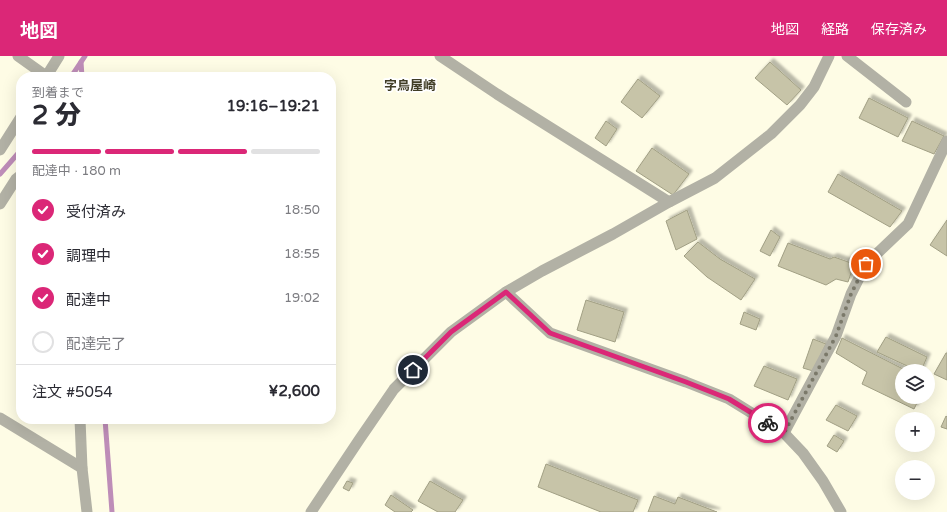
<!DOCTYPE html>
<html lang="ja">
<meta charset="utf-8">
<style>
:root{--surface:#fff;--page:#f7f7f7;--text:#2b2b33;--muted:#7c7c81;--line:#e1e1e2;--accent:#db2777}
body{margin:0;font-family:"Varela Round","Noto Sans JP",sans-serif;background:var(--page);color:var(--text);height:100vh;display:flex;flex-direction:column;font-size:15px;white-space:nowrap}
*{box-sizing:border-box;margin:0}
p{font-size:13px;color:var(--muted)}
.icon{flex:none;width:22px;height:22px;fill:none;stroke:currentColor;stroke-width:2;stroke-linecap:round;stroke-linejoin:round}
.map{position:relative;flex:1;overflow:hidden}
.panel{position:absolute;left:16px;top:16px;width:320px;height:352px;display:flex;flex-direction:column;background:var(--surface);border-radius:16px;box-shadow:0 4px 16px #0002}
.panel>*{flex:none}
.fabs{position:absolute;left:895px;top:308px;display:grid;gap:8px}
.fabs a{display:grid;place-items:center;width:40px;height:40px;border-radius:50%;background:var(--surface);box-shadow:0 4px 16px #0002;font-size:20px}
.pin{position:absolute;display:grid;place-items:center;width:34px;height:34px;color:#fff;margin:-17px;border:2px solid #fff;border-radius:50%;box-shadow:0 1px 4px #0007}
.courier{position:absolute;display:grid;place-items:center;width:40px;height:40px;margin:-20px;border:3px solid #db2777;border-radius:50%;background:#fff;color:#222;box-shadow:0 1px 5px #0007}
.overview em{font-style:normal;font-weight:800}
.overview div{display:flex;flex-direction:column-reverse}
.overview{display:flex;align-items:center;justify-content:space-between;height:68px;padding:0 16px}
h1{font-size:26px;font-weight:800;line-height:30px}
.bar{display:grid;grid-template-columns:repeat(4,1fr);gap:6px 4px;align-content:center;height:48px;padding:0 16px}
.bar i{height:5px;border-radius:3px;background:var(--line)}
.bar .current{background:var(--accent)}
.bar p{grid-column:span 4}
.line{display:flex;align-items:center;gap:10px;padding:0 16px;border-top:1px solid var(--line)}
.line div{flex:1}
ol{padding:0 16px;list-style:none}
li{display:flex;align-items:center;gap:12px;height:44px}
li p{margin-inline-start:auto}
li .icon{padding:4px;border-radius:50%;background:var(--accent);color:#fff;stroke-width:4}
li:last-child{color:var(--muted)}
li i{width:22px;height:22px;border:2px solid var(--line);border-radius:50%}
header{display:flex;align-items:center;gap:24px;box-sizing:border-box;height:56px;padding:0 20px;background:var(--accent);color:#fff}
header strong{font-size:19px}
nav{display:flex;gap:22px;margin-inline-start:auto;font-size:14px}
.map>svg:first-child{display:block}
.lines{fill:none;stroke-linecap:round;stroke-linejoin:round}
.stream{stroke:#be8db8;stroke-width:5}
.building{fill:#c7c4a8;stroke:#a19f84;filter:url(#shadow)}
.minor{stroke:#b2b1a5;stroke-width:11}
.done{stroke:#7b796a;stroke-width:4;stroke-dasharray:0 7.2}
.route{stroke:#db2777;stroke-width:5}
.labels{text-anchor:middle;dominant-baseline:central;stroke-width:3.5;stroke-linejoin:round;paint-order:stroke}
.neighbourhood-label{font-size:13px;font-weight:bold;fill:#403d26;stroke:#fff}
</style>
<header>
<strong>地図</strong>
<nav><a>地図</a><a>経路</a><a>保存済み</a></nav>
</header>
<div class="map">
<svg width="947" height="456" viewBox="0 0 947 456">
<defs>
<filter id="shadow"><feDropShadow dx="3.5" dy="-3.5" stdDeviation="1" flood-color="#0004"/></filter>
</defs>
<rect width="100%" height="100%" fill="#fefce5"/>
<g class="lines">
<g class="stream">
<path d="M71,21l10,-15"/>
<path d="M82,21l-1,-15 4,-6"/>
<path d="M0,118l21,-24"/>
<path d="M105,363l7,93"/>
</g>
</g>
<g class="building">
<path d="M770,6l31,28 -14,15 -32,-27z"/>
<path d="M638,23l22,17 -18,22 -21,-16z"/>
<path d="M869,42l39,20 -10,19 -39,-19z"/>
<path d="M606,65l11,8 -11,17 -11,-8z"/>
<path d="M912,65l32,15 -10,18 -32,-13z"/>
<path d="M652,92l37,26 -16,21 -37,-24z"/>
<path d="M838,118l64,37 -12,16 -62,-35z"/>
<path d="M687,154l10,29 -21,11 -10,-29z"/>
<path d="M947,164v36l-17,-11z"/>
<path d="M771,174l9,7 -10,19 -10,-5z"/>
<path d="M698,186l22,17 35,20 -14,21 -34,-23 -23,-21z"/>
<path d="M788,187l42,16 4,-2 20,7 -6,18 -12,-3 -10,6 -48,-19z"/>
<path d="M586,244l38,12 -9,30 -38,-12z"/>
<path d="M744,256l16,7 -4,11 -16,-6z"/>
<path d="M886,281l41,20 -6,14h-3l-41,-19z"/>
<path d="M842,282l65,33h-5v26h18l-6,12 -52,-25 5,-12 -31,-19z"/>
<path d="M813,283l13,5 -13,27 -10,-3z"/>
<path d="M946,297h1v27l-13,-6z"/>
<path d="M764,310l33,13 -9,21 -34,-14z"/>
<path d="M836,349l21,11 -9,15 -22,-11z"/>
<path d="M946,360l1,1v12l-6,-2z"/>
<path d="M834,379l10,6 -7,11 -10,-6z"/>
<path d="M546,408l92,36 -5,12h-32l-63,-25z"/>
<path d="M347,425l6,2 -4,8 -6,-3z"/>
<path d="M430,425l33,19 -8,12h-17l-20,-11z"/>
<path d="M391,439l22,15 -2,2h-16l-10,-7z"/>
<path d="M654,440l21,8 3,-7 39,15h-69z"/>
</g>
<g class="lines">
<g class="minor">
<path d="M18,0l28,20"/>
<path d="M440,0l57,38 172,108"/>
<path d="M847,0l59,46"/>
<path d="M46,21l13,-21"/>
<path d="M0,94l21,-33"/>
<path d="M0,148l16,-25 5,-4"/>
<path d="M506,236l44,41 136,49 43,17 55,34 19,20 20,28 18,31"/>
<path d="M0,362l82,50"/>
<path d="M80,363l2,49 5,44"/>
<path d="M784,377l52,-97 15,-42 15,-30 42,-40 39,-83"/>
<path d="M311,456l48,-72 35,-51 57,-57 55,-40 36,-21 71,-37 56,-32 46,-24 56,-44 29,-29 14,-18 15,-31"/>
</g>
</g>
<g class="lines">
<path class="done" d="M768,367l16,10 52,-97 15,-42 15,-30"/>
<path class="route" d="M413,314l38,-38 55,-40 44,41 136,49 43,17 39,24"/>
</g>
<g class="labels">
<g class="neighbourhood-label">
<text x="410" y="30">字鳥屋崎</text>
</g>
</g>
</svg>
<div class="fabs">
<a><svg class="icon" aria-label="layers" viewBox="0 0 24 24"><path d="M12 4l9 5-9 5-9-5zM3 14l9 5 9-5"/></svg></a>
<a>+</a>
<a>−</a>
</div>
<div class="pin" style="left:866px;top:208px;background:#ea580c"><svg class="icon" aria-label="bag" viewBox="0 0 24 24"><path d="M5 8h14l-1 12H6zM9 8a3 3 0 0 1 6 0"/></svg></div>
<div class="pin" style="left:413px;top:314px;background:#1f2937"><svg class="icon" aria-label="home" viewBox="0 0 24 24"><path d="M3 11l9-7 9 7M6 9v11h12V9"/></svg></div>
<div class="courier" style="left:768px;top:367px"><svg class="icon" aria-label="bike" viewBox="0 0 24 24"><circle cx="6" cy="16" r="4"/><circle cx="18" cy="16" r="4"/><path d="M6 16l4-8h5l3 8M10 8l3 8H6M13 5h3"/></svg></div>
<section class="panel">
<div class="overview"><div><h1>2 分</h1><p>到着まで</p></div><em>19:16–19:21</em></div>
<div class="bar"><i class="current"></i><i class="current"></i><i class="current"></i><i></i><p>配達中 · 180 m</p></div>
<ol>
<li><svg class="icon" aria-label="check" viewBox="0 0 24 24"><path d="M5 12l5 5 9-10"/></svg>受付済み<p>18:50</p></li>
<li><svg class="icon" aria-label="check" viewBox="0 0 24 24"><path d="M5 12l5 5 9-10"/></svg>調理中<p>18:55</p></li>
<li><svg class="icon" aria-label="check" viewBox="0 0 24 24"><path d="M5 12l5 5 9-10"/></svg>配達中<p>19:02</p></li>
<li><i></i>配達完了</li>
</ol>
<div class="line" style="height:52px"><div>注文 #5054</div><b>¥2,600</b></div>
</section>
</div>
